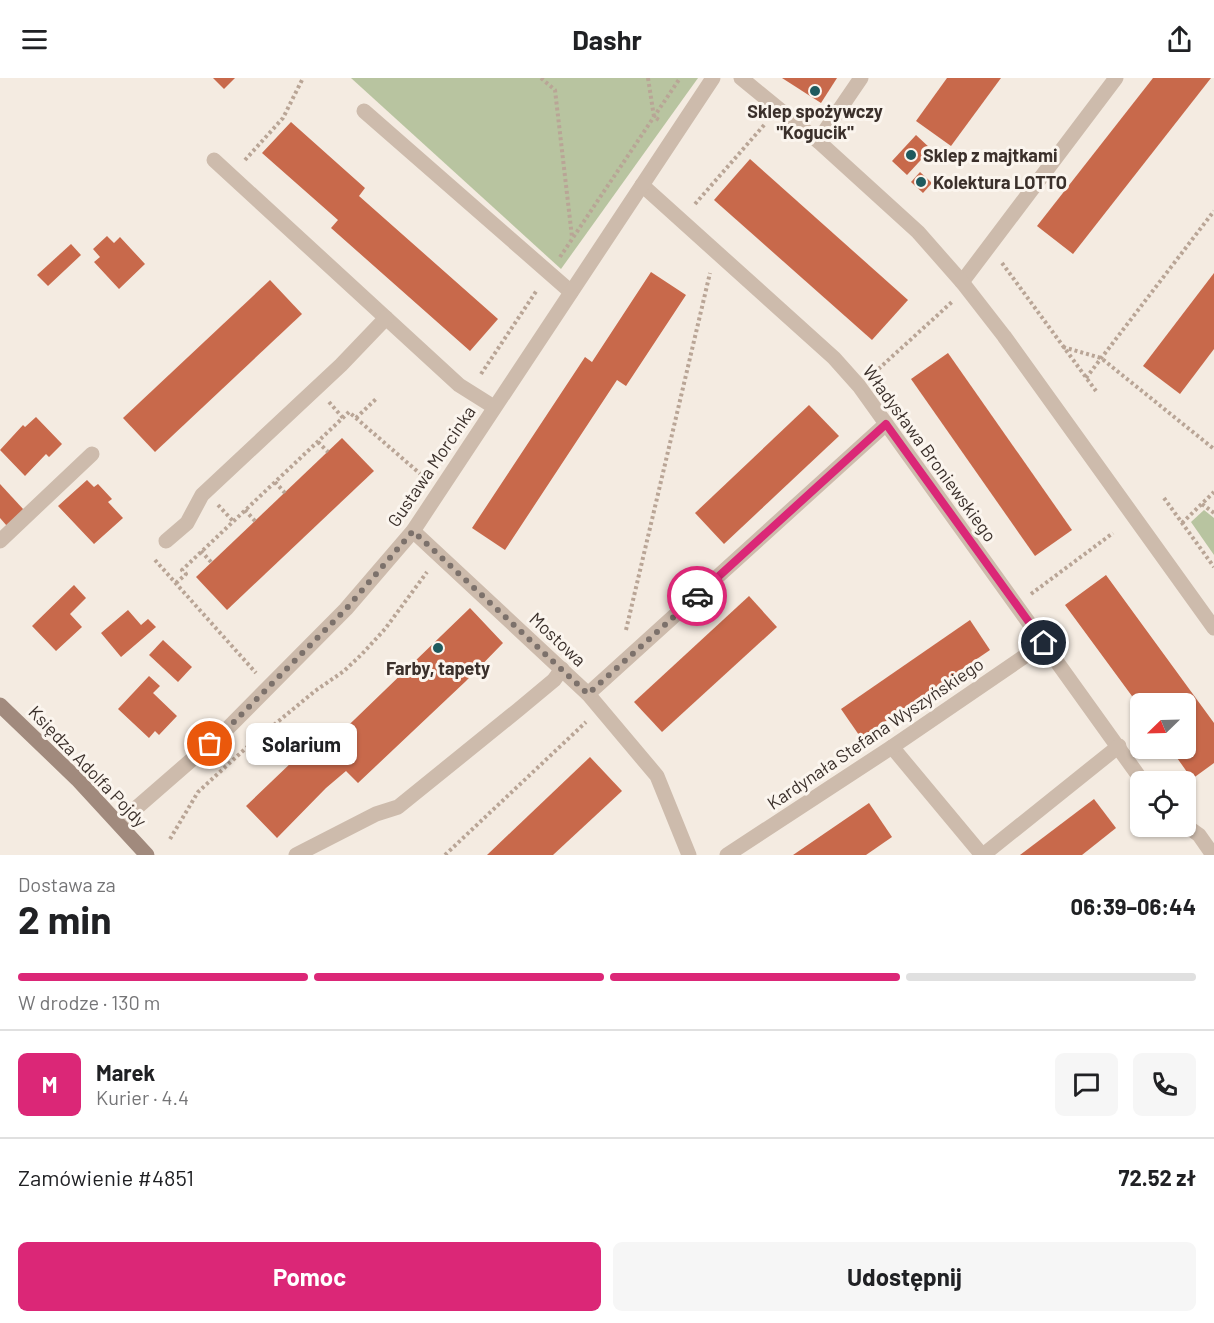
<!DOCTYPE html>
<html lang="pl">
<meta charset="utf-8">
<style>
:root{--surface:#fff;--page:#f6f6f6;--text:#202124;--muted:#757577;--line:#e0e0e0;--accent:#db2777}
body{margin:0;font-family:Barlow,sans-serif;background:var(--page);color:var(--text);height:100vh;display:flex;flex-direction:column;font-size:22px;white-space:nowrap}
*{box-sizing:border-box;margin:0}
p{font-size:20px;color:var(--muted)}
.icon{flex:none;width:33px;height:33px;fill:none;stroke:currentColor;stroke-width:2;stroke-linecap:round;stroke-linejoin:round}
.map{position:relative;height:777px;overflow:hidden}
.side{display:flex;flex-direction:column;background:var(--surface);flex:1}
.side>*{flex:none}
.needle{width:39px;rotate:247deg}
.tools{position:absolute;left:1130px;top:615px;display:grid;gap:12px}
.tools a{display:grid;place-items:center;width:66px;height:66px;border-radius:9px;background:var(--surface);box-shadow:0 2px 4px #0004;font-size:30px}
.pin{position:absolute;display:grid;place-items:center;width:51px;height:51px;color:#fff;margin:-26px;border:3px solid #fff;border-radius:50%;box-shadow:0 2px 6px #0007}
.courier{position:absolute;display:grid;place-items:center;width:60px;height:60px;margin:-30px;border:4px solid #db2777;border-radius:50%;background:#fff;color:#222;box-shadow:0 2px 8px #0007}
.bubble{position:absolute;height:42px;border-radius:9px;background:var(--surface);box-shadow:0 2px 4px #0004;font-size:20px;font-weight:700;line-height:42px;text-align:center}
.head em{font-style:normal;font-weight:700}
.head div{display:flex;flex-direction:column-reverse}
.head{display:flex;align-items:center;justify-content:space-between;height:102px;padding:0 18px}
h1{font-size:39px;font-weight:700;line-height:45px}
.bar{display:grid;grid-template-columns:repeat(4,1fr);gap:9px 6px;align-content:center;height:72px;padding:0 18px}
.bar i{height:8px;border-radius:4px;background:var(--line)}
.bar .selected{background:var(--accent)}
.bar p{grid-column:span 4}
.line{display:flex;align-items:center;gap:15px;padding:0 18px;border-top:2px solid var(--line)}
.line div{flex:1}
.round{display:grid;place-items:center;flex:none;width:63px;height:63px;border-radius:9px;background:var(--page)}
.primary-button{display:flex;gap:12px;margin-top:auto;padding:12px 18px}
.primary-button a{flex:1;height:69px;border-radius:9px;background:var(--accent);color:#fff;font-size:24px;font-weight:700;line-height:69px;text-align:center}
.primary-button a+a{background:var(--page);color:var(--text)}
header{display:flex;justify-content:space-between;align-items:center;height:78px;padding:0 18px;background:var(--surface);font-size:27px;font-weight:700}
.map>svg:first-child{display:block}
.green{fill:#b8c4a0}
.building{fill:#c8694b}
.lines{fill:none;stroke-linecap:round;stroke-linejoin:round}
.path{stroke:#b9a596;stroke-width:4;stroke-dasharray:3 3;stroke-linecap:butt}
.lane{stroke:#cdbbac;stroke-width:15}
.street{stroke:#cdbbac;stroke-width:15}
.secondary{stroke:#a18a7d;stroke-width:15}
.done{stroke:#7c716b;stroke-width:6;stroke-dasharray:0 10.8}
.route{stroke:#db2777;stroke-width:8}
.poi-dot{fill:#1f5a5e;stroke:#fbf5ee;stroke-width:2}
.labels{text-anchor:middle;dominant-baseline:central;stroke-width:6;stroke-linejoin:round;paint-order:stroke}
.poi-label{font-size:18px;font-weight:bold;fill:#3b302b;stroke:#fbf5ee}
.street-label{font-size:18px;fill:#3b302b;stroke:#fbf5ee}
</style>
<header><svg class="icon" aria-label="menu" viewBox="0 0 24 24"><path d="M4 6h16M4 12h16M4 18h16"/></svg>Dashr<svg class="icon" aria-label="share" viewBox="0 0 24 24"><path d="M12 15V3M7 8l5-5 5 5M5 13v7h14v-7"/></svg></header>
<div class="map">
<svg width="1214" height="777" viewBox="0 0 1214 777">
<rect width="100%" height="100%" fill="#f4ebe1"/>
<g class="green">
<path d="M351,0h347l-137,191z"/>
<path d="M1204,432l10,8v37l-23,-33z"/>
</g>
<g class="building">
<path d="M213,0h22l-11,11z"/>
<path d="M782,0h55l-16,25z"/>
<path d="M947,0h54l-50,68 -35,-25z"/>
<path d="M1153,0h58l-138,176 -36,-28z"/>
<path d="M291,44l74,66 -6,8 139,123 -28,32 -139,-123 7,-8 -76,-67z"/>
<path d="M916,57l15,14 -24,26 -15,-14z"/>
<path d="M750,81l158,141 -36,40 -158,-140z"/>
<path d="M920,94l12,11 -9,10 -12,-11z"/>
<path d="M107,158l7,7 6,-6 25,27 -26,25 -25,-27 6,-5 -7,-8z"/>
<path d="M71,166l10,11 -33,31 -11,-11z"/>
<path d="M651,194l35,23 -60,91 -9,-6 -112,170 -33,-22 113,-171 7,5z"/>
<path d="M1214,195v76l-34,45 -37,-28z"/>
<path d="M270,202l32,34 -147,138 -32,-34z"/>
<path d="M948,275l124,177 -37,26 -124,-177z"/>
<path d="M809,327l30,31 -115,108 -29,-31z"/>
<path d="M36,339l26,27 -13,13 -3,-3 -21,22 -25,-26 23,-25 2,2z"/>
<path d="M342,360l32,33 -147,139 -31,-33z"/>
<path d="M87,402l7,7 4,-3 14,15 -4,3 15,16 -29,26 -36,-38z"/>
<path d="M0,406l24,26 -17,16 -7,-8z"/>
<path d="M1106,497l108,148v40l-22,16 -22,-31h15v-44h-45v3l-75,-102z"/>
<path d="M74,507l12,13 -16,16 12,13 -26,24 -24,-25z"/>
<path d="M749,518l28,31 -115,105 -28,-30z"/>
<path d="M470,530l33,35 -37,38 -108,102 -12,-12 -20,17 -49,50 -31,-32 71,-68 9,9z"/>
<path d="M128,532l13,15 7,-6 8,8 -35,30 -20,-24z"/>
<path d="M970,542l20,30 -129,88 -20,-29z"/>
<path d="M163,562l29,27 -14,15 -29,-27z"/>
<path d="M149,598l11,10 -7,7 24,23 -18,19 -4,-4 -6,7 -31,-29z"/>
<path d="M590,679l32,34 -69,64h-66z"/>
<path d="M1094,721l22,29 -34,27h-62z"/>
<path d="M869,725l23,34 -26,18h-73z"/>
</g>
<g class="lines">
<g class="path">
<path d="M541,0l14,12 17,147"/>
<path d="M648,0l6,39 7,4"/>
<path d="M245,82l38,-42 20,-40"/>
<path d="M695,126l70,-80"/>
<path d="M560,179l120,-179"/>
<path d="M1002,185l94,128"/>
<path d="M1063,269l38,11 113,91"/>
<path d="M874,295l79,-72"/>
<path d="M481,296l56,-84"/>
<path d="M1086,300l128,-167"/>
<path d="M329,324l14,16"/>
<path d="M356,340l21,-20"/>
<path d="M318,364l10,10"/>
<path d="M275,404l10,11"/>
<path d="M1164,420l50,69"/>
<path d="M1202,426l12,9"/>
<path d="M218,427l15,16"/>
<path d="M245,432l10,11"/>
<path d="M1182,445l32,-31"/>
<path d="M201,473l10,11"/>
<path d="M155,482l101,113"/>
<path d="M176,505l10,-9 -4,-4 167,-158 76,66"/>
<path d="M1031,516l82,-61"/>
<path d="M626,552l84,-357"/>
<path d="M170,761l28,-47 48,-44 69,-57 29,-20 18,-17 23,-25 42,-57"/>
<path d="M445,777l141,-133"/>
</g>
<g class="lane">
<path d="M364,33l207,181"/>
<path d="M818,63l43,-63"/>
<path d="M962,204l154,-204"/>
<path d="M0,463l92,-87"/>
<path d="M296,777l80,-41 22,-7 120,-97 36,-30 8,-11"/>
</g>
<g class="street">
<path d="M741,0l77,63 100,91 44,50 42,54 210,292"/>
<path d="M214,82l245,225 35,22"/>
<path d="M642,107l192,173 25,28 284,396"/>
<path d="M413,453l175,163 69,82 32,79"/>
<path d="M166,463l21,-18 15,-28 139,-130 45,-47"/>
<path d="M588,616l298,-270"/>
<path d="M892,669l90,108"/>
<path d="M119,745l108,-94 119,-120 67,-78 300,-453"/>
<path d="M1185,747l14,10 14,20"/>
<path d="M727,777l165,-108 152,-104"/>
<path d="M983,777l136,-109"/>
</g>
<path class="secondary" d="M0,627l77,74 70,76"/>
</g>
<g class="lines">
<path class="done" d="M210,666l17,-15 119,-120 67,-78 175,163 109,-98"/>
<path class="route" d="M697,518l189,-172 158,219"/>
</g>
<g class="poi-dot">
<circle cx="815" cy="13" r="6"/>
<circle cx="911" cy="77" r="6"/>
<circle cx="921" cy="104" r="6"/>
<circle cx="438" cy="570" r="6"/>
</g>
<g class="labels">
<g class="poi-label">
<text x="815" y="33">Sklep spożywczy<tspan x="815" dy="21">"Kogucik"</tspan></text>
<text x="923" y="77" text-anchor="start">Sklep z majtkami</text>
<text x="933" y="104" text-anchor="start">Kolektura LOTTO</text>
<text x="438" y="590">Farby, tapety</text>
</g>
<g class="street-label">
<text transform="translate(930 375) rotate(54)">Władysława Broniewskiego</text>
<text transform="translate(431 388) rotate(-56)">Gustawa Morcinka</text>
<text transform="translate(558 561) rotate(43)">Mostowa</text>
<text transform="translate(875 655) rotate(-34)">Kardynała Stefana Wyszyńskiego</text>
<text transform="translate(88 688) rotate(46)">Księdza Adolfa Pojdy</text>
</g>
</g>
</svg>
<div class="tools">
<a><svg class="needle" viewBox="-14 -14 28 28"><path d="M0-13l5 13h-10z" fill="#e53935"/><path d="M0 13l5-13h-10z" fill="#757577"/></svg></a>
<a><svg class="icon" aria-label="locate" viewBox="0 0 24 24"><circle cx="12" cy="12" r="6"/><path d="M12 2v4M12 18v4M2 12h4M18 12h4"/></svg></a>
</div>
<div class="pin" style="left:210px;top:666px;background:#ea580c"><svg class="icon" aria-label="bag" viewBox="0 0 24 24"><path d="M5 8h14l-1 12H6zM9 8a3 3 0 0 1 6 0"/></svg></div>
<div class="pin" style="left:1044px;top:565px;background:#1f2937"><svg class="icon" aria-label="home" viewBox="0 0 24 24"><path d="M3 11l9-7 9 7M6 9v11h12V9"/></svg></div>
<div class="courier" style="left:697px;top:518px"><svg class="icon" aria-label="car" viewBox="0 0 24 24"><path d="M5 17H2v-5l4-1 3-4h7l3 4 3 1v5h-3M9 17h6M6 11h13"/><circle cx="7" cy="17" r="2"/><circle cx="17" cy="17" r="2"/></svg></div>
<div class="bubble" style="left:246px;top:645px;width:111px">Solarium</div>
</div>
<section class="side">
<div class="head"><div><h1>2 min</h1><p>Dostawa za</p></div><em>06:39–06:44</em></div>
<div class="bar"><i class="selected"></i><i class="selected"></i><i class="selected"></i><i></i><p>W drodze · 130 m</p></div>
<div class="line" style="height:108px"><b class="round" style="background:var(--accent);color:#fff">M</b><div><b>Marek</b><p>Kurier · 4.4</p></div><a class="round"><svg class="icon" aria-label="chat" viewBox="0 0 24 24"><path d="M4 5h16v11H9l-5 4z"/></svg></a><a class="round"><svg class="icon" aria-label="phone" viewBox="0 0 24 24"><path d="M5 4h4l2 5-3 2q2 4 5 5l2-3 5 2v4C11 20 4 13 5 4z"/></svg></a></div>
<div class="line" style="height:78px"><div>Zamówienie #4851</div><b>72.52 zł</b></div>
<div class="primary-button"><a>Pomoc</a><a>Udostępnij</a></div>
</section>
